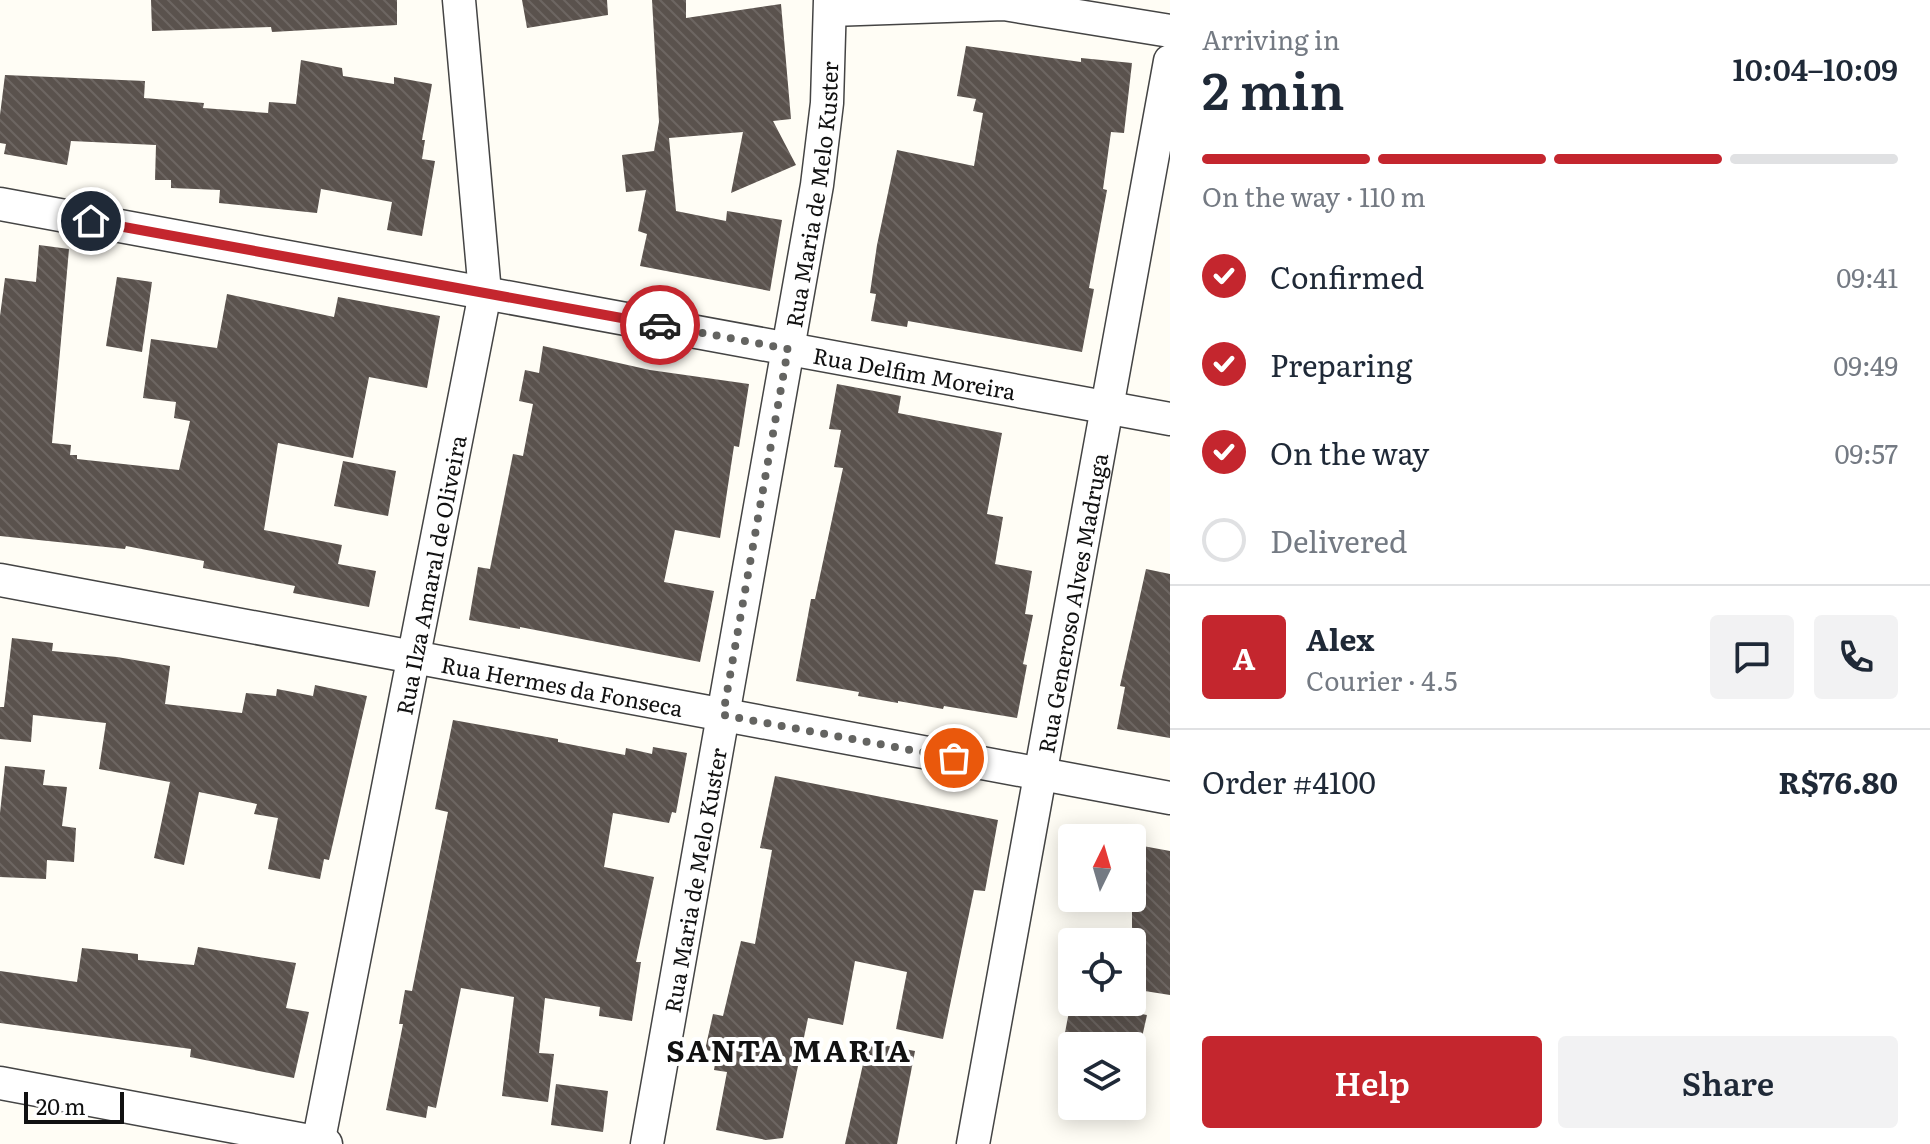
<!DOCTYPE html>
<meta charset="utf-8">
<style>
:root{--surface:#fff;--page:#f2f2f3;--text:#1f2937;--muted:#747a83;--line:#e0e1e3;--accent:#c4262e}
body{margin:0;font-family:Literata,serif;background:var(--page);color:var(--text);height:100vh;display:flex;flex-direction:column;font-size:30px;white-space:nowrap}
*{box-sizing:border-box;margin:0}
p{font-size:26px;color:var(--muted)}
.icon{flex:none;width:44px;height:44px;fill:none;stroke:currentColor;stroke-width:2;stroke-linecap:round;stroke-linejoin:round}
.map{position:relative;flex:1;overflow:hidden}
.side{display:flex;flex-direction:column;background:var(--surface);width:760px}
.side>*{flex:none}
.needle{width:52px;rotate:5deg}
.tools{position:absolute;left:1058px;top:824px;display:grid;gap:16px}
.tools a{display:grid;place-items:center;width:88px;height:88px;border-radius:8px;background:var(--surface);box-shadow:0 4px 20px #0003;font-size:40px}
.scale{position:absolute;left:24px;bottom:20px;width:100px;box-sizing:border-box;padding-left:8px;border:4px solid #111;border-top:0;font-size:22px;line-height:28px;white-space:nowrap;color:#111;-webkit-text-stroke:6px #fff;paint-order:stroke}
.pin{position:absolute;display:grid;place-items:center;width:68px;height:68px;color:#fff;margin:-34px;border:4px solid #fff;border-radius:50%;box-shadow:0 2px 8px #0007}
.courier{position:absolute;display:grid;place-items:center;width:80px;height:80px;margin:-40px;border:6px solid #c4262e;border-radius:50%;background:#fff;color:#222;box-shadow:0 2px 10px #0007}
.head em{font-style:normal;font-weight:600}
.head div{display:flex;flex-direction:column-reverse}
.head{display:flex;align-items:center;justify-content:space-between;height:136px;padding:0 32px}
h1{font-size:52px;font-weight:600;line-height:60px}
.bar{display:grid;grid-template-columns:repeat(4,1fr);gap:12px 8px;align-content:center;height:96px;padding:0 32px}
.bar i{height:10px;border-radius:6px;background:var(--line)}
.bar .active{background:var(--accent)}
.bar p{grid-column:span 4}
.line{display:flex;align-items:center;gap:20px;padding:0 32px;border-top:2px solid var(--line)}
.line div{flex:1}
.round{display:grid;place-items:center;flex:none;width:84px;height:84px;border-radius:8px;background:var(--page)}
ol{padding:0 32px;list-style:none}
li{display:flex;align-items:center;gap:24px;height:88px}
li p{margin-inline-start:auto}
li .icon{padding:8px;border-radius:50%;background:var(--accent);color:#fff;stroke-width:4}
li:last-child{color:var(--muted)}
li i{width:44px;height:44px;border:4px solid var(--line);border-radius:50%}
.primary-button{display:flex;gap:16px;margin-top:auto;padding:16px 32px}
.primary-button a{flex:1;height:92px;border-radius:8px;background:var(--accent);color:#fff;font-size:32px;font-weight:600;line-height:92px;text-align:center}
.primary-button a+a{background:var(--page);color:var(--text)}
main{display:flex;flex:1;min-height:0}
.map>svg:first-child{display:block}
.building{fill:url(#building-back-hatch)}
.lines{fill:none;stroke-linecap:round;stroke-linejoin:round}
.minor-casing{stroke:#444;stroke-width:35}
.minor{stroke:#fff;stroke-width:32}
.done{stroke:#646461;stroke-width:8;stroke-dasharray:0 14.4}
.route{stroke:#c4262e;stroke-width:10}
.labels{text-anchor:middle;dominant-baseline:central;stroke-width:8;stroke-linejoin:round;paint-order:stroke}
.street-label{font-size:22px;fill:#111;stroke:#fff}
.district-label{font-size:30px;font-weight:bold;letter-spacing:2px;fill:#111;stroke:#fff}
</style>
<main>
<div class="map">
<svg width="1170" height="1144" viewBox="0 0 1170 1144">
<defs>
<pattern id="building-back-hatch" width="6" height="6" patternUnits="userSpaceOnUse" patternTransform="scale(2)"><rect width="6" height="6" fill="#5a524d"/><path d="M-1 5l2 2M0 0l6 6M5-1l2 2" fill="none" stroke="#6d6662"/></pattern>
</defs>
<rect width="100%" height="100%" fill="#fffdf5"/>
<g class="building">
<path d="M151,0h246v25l-125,7 -1,-5 -119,4z"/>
<path d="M522,0h85l1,15 -81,13z"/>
<path d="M652,0h34v18l95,-14 10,115 -18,2 23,44 -65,28 12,-61 -74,6 7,73 50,10 1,-10 55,9 -12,71 -130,-25 7,-32 -9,-3 8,-41 -20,2 -4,-37 32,-4 5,-29z"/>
<path d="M966,46l115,16v-4l51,5 -8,70 -13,-1 -8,57 4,1 -18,98 5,1 -12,63 -174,-31 -1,6 -36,-6 5,-27 -6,-1 7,-48 20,-95 77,16 9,-53 -10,-2 3,-12 -19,-3z"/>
<path d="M301,60l41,8 1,8 51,8v-7l38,7 -10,56h3l-3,19 13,2 -13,75 -35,-6 5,-28 -71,-13 -4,24 -98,-10 1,-13 -49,-2v-8h-16l1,-35 -85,-4 -4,24 -63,-11 2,-10 -6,-1v-28l5,-40 140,6 -1,17 60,5 -1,5 65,5 1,-11 27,2z"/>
<path d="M39,245l30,4 -17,194 19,2 -1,10h7v4l102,11 11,-49 -16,-3 2,-16 -33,-4 8,-59 66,9 10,-54 107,23 4,-20 102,19 -13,72 -58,-11 -16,81 -75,-15 -14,87 78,15 -4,19 38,7 -7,36 -76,-14 2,-7 -92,-18 1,-7 -78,-15 -1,3 -125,-13v-220l5,-38 31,4z"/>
<path d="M117,277l35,5 -10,70 -36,-6z"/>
<path d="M543,346l107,24 99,14 -10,63 -5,-1 -14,92 -45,-8 -11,52 50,9 -14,71 -180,-35v2l-51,-9 9,-53 12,2 23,-115 10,2 10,-52 -14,-3 6,-31 14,3z"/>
<path d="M837,384l64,12 -3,17 104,20 -15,81 16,3 -8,47 37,7 -7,43 8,1 -10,49 4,1 -10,53 -73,-12 -1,3 -45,-8v2l-40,-7 1,-4 -63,-11 15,-82h4l28,-131 -9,-1 7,-37 -12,-1z"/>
<path d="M343,461l53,10 -8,45 -54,-10z"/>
<path d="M1146,569l24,5v164l-53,-9 8,-42 -5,-1z"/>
<path d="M12,638l41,5 -1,8 65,6 53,9 -5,38 77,9 4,-20 30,3 1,-7 36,7 2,-11 52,11 -38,164 -5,-1 -4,20 -52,-10 10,-51 -24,-4 3,-10 -58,-12 -15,73 -30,-7 16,-76 -71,-13 7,-46 -73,-8 -2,27 -31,-3v-32h4z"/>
<path d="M453,720l105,19v3l67,13 1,-7 26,6 1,-7 34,6 -11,60 -4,-1 -3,11 -56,-10 -9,54 50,10 -18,85h5l-9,59 -33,-5 1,-9 -55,-9 -6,55 15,1 -6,48 -46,-6 12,-99 -53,-9 -25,120 -8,-2 -2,12 -40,-8 17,-86h-4l6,-34 7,1 36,-179 -13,-3z"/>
<path d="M5,766l40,4 -2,15 24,2 -5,39 14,2 -2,34 -27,-2 -1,19 -46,-2v-64z"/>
<path d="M775,776l223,44 -13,71 -11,-1 -31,149 -47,-10 11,-57 -52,-11 -12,64 -35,-7 -25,120 -17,2 -50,-10 11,-58 -13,-2 3,-18 -12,-2 8,-36 10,2 18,-75 14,3 17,-94 -12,-2z"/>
<path d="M1132,844l38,7v144l-38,-6z"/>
<path d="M198,947l98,16 -10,45 23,4 -15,66 -104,-21 1,-8 -191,-26v-52l77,11 5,-34 56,6v6l56,5z"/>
<path d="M1071,1001l76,14 -7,31h-37l-39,-8z"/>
<path d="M868,1042l47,9 -18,93h-52z"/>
<path d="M556,1084l52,7 -5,41 -52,-7z"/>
</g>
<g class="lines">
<defs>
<g id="minor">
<path d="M831,10l173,-6 166,27"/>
<path id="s1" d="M0,204l1170,215"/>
<path id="s2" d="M0,580l1170,218"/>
<path d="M0,1083l326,61"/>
<path id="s3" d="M318,1144l167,-851 -26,-293"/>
<path id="s4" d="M647,1144l170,-959 10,-82 3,-103"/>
<path id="s5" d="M973,1144l197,-1083"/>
</g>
</defs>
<use href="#minor" class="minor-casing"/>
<use href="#minor" class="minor"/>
</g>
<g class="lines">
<path class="done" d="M660,325l128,24 -65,366 231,43"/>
<path class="route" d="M91,221l569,104"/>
</g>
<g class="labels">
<g class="street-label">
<text stroke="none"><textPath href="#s4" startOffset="964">Rua Maria de Melo Kuster</textPath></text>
<text stroke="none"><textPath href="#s1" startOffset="930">Rua Delfim Moreira</textPath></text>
<text stroke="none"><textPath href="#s3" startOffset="580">Rua Ilza Amaral de Oliveira</textPath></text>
<text stroke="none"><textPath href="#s5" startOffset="550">Rua Generoso Alves Madruga</textPath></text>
<text stroke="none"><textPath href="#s2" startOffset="572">Rua Hermes da Fonseca</textPath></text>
<text stroke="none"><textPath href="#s4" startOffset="268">Rua Maria de Melo Kuster</textPath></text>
</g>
<g class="district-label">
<text x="789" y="1049">SANTA MARIA</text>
</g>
</g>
</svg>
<div class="tools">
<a><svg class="needle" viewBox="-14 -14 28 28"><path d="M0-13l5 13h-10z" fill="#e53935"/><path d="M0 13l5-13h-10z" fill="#747a83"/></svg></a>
<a><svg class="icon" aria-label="locate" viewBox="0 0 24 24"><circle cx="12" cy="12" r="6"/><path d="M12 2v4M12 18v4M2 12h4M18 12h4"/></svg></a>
<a><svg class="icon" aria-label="layers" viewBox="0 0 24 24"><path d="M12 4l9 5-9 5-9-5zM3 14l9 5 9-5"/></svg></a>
</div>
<div class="scale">20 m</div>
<div class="pin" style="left:954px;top:758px;background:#ea580c"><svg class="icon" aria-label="bag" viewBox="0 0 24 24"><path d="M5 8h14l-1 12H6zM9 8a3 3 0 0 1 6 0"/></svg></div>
<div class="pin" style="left:91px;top:221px;background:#1f2937"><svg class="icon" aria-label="home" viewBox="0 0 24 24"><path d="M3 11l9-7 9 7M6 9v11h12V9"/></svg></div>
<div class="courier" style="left:660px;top:325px"><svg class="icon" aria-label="car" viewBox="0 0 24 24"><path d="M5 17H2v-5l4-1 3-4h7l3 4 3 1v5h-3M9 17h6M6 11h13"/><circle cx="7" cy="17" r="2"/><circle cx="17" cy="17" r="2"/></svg></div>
</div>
<section class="side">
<div class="head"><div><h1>2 min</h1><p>Arriving in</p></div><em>10:04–10:09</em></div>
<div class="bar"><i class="active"></i><i class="active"></i><i class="active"></i><i></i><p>On the way · 110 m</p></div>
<ol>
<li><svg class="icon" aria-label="check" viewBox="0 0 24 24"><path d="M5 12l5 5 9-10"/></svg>Confirmed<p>09:41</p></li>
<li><svg class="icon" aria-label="check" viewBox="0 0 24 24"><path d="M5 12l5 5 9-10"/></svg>Preparing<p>09:49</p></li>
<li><svg class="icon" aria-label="check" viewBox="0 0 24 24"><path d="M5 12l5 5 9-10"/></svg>On the way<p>09:57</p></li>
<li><i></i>Delivered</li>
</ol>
<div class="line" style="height:144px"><b class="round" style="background:var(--accent);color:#fff">A</b><div><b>Alex</b><p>Courier · 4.5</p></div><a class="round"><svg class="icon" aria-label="chat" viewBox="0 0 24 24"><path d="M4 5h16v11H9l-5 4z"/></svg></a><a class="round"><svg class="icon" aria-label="phone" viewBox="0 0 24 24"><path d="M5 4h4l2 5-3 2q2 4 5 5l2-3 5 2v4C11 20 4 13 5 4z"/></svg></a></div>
<div class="line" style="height:104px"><div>Order #4100</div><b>R$76.80</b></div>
<div class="primary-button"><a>Help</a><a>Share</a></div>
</section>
</main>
